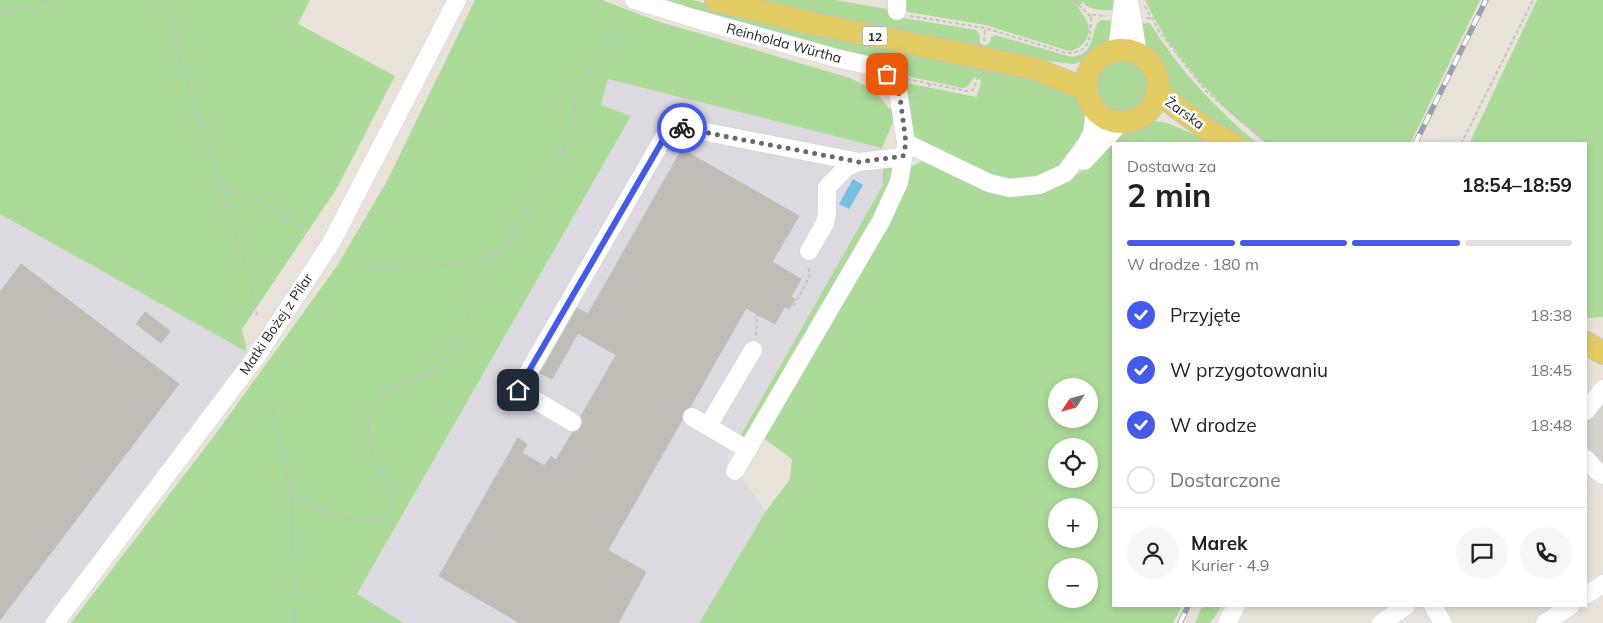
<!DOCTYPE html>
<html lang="pl">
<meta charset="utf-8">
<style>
:root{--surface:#fff;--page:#f6f6f6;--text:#202124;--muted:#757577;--line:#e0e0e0;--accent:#455ae9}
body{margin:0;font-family:Mulish,sans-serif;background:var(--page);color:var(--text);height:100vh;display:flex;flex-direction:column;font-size:19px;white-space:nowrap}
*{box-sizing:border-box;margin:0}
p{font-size:16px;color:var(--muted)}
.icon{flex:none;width:28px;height:28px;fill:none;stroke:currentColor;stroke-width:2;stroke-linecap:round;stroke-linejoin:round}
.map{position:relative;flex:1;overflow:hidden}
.drawer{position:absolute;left:1112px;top:142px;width:475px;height:465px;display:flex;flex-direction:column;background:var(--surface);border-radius:0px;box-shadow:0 2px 8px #0003}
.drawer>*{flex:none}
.needle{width:32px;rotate:234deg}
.buttons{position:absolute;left:1048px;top:378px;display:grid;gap:10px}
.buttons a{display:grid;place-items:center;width:50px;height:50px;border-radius:50%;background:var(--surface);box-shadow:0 2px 8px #0003;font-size:25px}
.pin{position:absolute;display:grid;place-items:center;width:42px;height:42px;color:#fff;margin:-21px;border-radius:10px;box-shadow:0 2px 8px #0006}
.courier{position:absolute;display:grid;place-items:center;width:50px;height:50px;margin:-25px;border:4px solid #455ae9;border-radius:50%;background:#fff;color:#222;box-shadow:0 1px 6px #0007}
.headline em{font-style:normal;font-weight:700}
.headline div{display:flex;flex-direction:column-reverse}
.headline{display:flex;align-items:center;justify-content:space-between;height:85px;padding:0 15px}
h1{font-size:32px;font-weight:700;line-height:38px}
.bar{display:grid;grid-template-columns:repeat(4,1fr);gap:8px 5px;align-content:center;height:60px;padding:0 15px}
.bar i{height:6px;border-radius:4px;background:var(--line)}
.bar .active{background:var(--accent)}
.bar p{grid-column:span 4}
.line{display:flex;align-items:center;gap:12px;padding:0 15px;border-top:1px solid var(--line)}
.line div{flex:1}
.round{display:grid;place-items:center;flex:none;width:52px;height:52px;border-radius:26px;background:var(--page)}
ol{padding:0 15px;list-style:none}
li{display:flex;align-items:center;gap:15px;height:55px}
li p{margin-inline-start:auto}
li .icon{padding:5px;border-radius:50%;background:var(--accent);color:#fff;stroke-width:4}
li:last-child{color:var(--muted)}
li i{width:28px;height:28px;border:2px solid var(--line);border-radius:50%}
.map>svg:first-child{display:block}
.industrial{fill:#dcd9e1}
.green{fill:#acdb99;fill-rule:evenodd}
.plaza{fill:#d5d1cb}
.water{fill:#74bfe2}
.building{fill:#c0bcb6;stroke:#c3beb3}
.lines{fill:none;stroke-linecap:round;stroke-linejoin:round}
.minor-casing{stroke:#ced1df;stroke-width:19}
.major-casing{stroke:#c3c3c3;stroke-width:24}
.path{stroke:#c3c3c3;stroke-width:2;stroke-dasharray:4 2.5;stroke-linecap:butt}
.minor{stroke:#fff;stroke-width:18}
.major{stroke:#e3cc63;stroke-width:22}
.rail-casing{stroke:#9d9eaf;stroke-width:5.5}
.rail{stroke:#fff;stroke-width:4;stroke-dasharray:11;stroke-linecap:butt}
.done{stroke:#6b6865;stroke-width:5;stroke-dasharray:0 9}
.route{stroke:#455ae9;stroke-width:6}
.labels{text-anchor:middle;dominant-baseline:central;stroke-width:5;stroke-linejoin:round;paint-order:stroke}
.shield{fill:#fff;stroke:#686868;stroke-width:1}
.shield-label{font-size:12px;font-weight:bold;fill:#272727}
.street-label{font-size:14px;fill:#272727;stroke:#fff}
</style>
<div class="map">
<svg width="1603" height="623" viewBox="0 0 1603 623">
<rect width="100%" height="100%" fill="#e8e2d9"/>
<g class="industrial">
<path d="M608,79l274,69 2,37 -157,273 39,53 -67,112h-295l-47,-28 274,-479 -30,-11z"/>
<path d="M0,214l247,138 -204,271h-43z"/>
</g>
<g class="green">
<path d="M0,0h310l-12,24 97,52 -58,112 -95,141 5,23 -247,-138z"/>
<path d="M475,0h127l55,21 193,57 22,11 24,26 -14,33 -274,-69 -7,26 30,11 -274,478 47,29h-333l143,-187 123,-170 50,-85z"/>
<path d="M644,0h49l40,11 300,65 52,24 4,13 -6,29 -25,26 -20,10 -23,3 -24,-5 -73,-37 -5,-5 -11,-52 75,15 4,-16 -1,-2 -6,-2c-4,5 -4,11 -12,11l-64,-14z"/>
<path d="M742,0h93l58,10 5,7 78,13 4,5v8l4,3 6,-3 1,-6 4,-2 77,22c22,-3 18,-19 26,-35l4,-2 15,1 -7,24 -3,3 -15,11 -19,5 -64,-8z"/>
<path d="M901,0h216l1,10c-11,0 -28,2 -35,-8l-5,5c3,6 11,14 11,22 0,11 -9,21 -20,22l-84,-26 -83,-14z"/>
<path d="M1145,0h335l-70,144h-143l-38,-32 -30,-31 -33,-42 -12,-21z"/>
<path d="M1537,0h66v317l-17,1v-174h-117z"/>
<path d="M1150,23c29,47 66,86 108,121h-13l-35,-19 -46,-37 -2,-12 -4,-11 -14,-14 -7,-27z"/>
<circle cx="1122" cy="87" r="26"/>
<path d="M1157,121l13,3 46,20h-102v462h68l-9,17h-474l67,-112 24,-32 2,-20 -30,-22 148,-270 13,-6 7,1 88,34c23,-1 43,-9 61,-23 27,-20 41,-52 78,-52zM1056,386h33v33h-33zM1056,446h33v33h-33zM1056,506h33v33h-33zM1056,566h33v33h-33z"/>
<path d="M883,163l11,4 -4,23 -142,251 -10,-1 145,-255z"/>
<path d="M1202,606h20l-12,17h-15z"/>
</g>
<path class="plaza" d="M1603,398v71l-11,-12 -6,-13v-20l3,-10z"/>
<path class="water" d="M853,179l10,6 -14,24 -10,-5z"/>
<g class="building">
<path d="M682,149l117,67 -27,46 29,17 -10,18 4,2 -6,10 -4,-3 -10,18 -29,-16 -56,99 -7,5 -1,8 -74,130 38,22 -28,51h-98l-81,-47 79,-138 9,6 -5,9 23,13 6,-10 5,4 16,-27 6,-2 3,-4 2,-5 -2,-6 35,-61 -38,-22 -26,46 -12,-6 37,-65 11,6z"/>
<path d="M21,264l158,120 -179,236v-328z"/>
<path d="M145,312l25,19 -9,12 -25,-19z"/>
</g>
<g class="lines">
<defs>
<g id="minor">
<path d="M634,0l62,19 140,39 40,9 11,7 11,17 8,52 -7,39 -18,39 -146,250"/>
<path d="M897,0v11"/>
<path d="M1129,0l9,54"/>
<path d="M1116,51l3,-15 4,-36"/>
<path d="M906,143l83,40 21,5 29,-3 26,-12 21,-28 6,-12 2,-13v-12"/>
<path d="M1084,161l37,-39"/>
<path d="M809,251l16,-28 2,-9v-27l20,-20 12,-5"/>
<path d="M1586,411l17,-22"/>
<path d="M692,417l56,33"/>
<path d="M572,422l-54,-32 153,-265 188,37 44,-5"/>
<path d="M708,426l45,-76"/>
<path d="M1586,459l11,12 6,4"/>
<path d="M1586,595l17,-11"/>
<path d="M1433,606l10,17"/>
<path d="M55,623l201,-266 75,-114 126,-243"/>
<path d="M1227,623l9,-17"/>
<path d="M1381,623l25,-17"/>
<path d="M1545,623l25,-17"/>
</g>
<g id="major">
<path d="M716,0l94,23 212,43 14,3 51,21"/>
<circle cx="1122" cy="86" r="36"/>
<path d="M1158,93l54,40 21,11"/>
<path d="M1586,343l17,10"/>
</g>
</defs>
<use href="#minor" class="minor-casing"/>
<use href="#major" class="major-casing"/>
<g class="path">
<path d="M162,0l85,270 10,45"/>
<path d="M1074,0l17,17"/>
<path d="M1145,6l15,27 46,58 62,53"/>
<path d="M0,10l32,-4 18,-6"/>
<path d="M910,16l75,12 82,25c25,0 23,-17 24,-36l2,-2 13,1"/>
<path d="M1146,18h5"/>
<path d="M984,41l1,-13"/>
<path d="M907,79l60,12 6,-1 5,-13"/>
<path d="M915,100l4,-6 12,-10"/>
<path d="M1461,144l72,-144"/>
<path d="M222,188c30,7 56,24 83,39"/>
<path d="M362,266c42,-1 112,6 145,-21l51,-86 13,-26 6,-37 5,-13 23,-33 12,-22"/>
<path d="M793,304l1,1 16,-29 -2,-10"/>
<path d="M756,336l1,-23"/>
<path d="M271,401l20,94 4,128"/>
<path d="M291,495c24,12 65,36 91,21 3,-2 6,-6 9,-8l-2,-20 -18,-35 -3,-35 9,-18 10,-10 39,-15 14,-9 20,-22 13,-48 10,-25 14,-18"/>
</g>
<use href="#minor" class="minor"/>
<use href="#major" class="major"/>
<defs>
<g id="rail">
<path d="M1415,144l71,-144"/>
<path d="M1180,623l8,-17"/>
</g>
</defs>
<use href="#rail" class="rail-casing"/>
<use href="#rail" class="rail"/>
</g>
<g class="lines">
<path class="done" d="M682,128l177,34 44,-6 3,-13 -6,-46 -5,-13 -8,-10"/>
<path class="route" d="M518,390l153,-264 11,2"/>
</g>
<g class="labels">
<rect class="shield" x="862.5" y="26.5" width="25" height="19" rx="4"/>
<g class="shield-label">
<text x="875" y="36">12</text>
</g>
<g class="street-label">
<text transform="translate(784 43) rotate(15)">Reinholda Würtha</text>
<text transform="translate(1185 113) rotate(36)">Żarska</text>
<text transform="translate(276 324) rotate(-56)">Matki Bożej z Pilar</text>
</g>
</g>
</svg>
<div class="buttons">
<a><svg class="needle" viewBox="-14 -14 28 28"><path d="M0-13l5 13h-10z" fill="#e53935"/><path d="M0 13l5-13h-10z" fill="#757577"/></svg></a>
<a><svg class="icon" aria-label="locate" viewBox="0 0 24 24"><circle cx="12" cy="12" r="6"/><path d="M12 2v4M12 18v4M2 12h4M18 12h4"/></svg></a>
<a>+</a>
<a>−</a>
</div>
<div class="pin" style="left:887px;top:74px;background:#ea580c"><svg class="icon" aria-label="bag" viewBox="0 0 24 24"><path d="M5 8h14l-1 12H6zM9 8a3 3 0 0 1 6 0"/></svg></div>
<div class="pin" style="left:518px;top:390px;background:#1f2937"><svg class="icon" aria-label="home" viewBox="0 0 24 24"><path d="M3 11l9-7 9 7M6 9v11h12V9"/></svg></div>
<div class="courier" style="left:682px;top:128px"><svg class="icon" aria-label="bike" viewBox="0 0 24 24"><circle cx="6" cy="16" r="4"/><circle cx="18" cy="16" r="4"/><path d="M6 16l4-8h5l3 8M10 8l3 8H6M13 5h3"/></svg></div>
<section class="drawer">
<div class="headline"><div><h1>2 min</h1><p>Dostawa za</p></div><em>18:54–18:59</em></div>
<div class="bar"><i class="active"></i><i class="active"></i><i class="active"></i><i></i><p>W drodze · 180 m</p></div>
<ol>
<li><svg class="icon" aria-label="check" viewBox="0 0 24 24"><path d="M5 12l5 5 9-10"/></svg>Przyjęte<p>18:38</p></li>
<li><svg class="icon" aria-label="check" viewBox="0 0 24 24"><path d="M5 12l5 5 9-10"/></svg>W przygotowaniu<p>18:45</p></li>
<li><svg class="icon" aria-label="check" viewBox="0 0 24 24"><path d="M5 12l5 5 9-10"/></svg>W drodze<p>18:48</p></li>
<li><i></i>Dostarczone</li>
</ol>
<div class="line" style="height:90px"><a class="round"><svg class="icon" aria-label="person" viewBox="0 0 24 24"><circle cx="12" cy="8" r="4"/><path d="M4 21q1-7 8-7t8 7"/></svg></a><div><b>Marek</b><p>Kurier · 4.9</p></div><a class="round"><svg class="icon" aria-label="chat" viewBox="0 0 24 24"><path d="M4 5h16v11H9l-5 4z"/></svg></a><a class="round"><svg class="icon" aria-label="phone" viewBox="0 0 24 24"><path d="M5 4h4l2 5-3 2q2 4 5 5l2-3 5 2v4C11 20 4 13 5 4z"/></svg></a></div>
</section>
</div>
